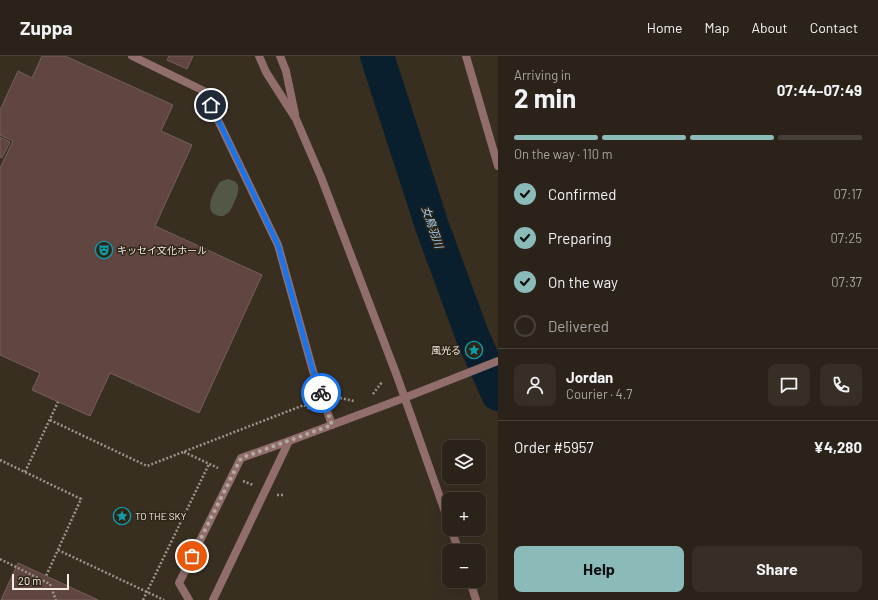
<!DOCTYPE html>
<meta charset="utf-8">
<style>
:root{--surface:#2b2319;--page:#372f26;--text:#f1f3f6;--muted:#a6a4a2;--line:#474038;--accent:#8bbbb9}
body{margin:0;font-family:Barlow,"Noto Sans JP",sans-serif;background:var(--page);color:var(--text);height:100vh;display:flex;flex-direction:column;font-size:15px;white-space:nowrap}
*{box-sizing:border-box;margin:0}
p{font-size:13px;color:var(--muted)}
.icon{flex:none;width:22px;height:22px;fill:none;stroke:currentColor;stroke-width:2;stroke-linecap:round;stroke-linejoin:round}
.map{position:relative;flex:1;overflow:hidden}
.side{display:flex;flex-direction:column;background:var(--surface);width:380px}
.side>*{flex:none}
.buttons{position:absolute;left:442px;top:384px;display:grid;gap:8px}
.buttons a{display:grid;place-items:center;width:44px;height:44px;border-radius:8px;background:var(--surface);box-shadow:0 4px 16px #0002,0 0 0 1px var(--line);font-size:20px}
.scale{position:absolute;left:12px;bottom:10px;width:57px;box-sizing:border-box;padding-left:4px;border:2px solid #f4ede4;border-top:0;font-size:11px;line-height:14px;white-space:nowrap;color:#f4ede4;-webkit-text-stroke:3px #2f2517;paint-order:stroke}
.pin{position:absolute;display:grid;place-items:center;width:34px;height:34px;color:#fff;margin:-17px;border:2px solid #fff;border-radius:50%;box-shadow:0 1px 4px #0007}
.courier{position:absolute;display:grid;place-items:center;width:40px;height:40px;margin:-20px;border:3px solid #1a73e8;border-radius:50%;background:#fff;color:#222;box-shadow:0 1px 5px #0007}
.summary em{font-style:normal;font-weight:700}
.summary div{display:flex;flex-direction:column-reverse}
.summary{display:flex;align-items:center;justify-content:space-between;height:68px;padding:0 16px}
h1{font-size:26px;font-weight:700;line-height:30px}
.bar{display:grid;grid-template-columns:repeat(4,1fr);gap:6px 4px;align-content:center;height:48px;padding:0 16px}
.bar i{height:5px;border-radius:3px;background:var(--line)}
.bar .active{background:var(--accent)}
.bar p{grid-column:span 4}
.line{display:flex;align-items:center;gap:10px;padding:0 16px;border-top:1px solid var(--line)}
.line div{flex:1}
.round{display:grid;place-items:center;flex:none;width:42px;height:42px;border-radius:8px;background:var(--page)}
ol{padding:0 16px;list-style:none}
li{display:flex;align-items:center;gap:12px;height:44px}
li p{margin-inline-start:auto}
li .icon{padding:4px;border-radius:50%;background:var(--accent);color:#111;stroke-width:4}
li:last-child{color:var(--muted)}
li i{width:22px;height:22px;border:2px solid var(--line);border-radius:50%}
.action{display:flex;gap:8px;margin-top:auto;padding:8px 16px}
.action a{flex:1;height:46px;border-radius:8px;background:var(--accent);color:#111;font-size:16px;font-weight:700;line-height:46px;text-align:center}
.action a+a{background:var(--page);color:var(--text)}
header{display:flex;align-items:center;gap:24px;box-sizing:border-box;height:56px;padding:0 20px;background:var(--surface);border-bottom:1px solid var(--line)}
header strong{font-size:19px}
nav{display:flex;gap:22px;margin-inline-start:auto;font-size:14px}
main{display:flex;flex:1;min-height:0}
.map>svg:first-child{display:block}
.green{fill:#535846}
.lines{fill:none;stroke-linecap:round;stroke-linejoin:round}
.river{stroke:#091f2e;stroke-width:34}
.building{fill:#614540;stroke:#75605c}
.path{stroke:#9d958a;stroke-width:2.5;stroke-dasharray:2 2;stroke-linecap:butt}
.service{stroke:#916e6c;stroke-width:8}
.minor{stroke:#916e6c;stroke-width:8}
.tertiary{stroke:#916e6c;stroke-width:8}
.done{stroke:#b3aaa0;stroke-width:4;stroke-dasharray:0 7.2}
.route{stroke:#1a73e8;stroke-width:5}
.labels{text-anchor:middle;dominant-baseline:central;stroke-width:3;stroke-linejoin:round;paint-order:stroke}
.poi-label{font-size:10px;fill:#f4ede4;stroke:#2f2517;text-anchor:start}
.water-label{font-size:11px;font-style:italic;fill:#a2d1f4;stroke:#2f2517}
</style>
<header>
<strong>Zuppa</strong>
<nav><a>Home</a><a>Map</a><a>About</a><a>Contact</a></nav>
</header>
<main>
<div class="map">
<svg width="498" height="544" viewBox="0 0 498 544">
<rect width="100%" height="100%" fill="#392f21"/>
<path class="green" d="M227,123c16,2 12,13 7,24 -2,4 -4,10 -9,12 -3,2 -6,1 -9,0 -13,-6 -1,-25 4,-33z"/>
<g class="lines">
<path class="river" d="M377,0l55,170 40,109 26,59"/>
</g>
<g class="building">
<path d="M42,0h23l108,49 -12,26 31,14 -37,81 107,49 -63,138 -89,-40 -20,43 -58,-26 8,-17 -40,-18v-187l13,-27 -13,-6v-25l18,-39 14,7z"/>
<path d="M169,0h24l-6,13 -20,-9z"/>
<path d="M0,81l10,5 -8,16 -2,-1z"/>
<path d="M18,507l28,13 52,24h-97z"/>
</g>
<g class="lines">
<g class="path">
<path d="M373,338l9,-12"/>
<path d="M340,342l14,3"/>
<path d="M50,364l97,46 157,-61 6,4"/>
<path d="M184,396l34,16"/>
<path d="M0,404l81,39 -35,77"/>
<path d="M25,416l33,-70"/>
<path d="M243,425l10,4"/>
<path d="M277,439h8"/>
<path d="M58,494l106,50"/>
<path d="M0,503l50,25 6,16"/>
<path d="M143,544l66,-136"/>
</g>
<g class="service">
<path d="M132,0l72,35 74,154 35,126 19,54"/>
<path d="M189,544l-10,-17 62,-125 48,-17"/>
<path d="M213,544l76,-159 115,-43"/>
</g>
<path class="minor" d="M466,0l32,110"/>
<g class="tertiary">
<path d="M259,0l7,16 30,47 25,58 76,199 52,147"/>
<path d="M280,0l6,15 9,43"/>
<path d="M404,342l94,-37"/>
<path d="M451,473l8,22"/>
<path d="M470,525l6,19"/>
</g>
</g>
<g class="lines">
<path class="done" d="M192,500l49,-98 91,-33 -11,-32"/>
<path class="route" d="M211,49l67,140 35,126 8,22"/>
</g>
<defs>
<symbol id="theatre-ring" viewBox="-11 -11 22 22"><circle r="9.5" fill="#2f2517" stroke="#0f9aa8" stroke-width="1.5"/><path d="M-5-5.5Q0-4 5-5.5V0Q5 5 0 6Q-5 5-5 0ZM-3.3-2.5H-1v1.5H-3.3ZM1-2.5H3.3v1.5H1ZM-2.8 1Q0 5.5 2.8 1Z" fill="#0f9aa8"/></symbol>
<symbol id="sight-ring" viewBox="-11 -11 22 22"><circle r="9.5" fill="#2f2517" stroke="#0f9aa8" stroke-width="1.5"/><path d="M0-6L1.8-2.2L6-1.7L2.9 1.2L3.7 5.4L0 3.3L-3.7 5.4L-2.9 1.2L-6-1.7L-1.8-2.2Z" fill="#0f9aa8"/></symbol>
</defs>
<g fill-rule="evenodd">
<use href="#theatre-ring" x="94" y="184" width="20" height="20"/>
<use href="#sight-ring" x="464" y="284" width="20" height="20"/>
<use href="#sight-ring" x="112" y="450" width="20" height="20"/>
</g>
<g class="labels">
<g class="poi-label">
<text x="117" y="194">キッセイ文化ホール</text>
<text x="461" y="294" text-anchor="end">風光る</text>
<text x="135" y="460">TO THE SKY</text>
</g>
<g class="water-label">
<text transform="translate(433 171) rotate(71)">女鳥羽川</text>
</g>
</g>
</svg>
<div class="buttons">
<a><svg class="icon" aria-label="layers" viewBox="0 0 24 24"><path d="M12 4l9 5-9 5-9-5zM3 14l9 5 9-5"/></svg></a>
<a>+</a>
<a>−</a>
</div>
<div class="scale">20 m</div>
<div class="pin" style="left:192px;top:500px;background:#ea580c"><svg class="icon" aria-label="bag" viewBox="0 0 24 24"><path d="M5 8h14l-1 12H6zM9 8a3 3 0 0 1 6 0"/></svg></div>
<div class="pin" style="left:211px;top:49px;background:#1f2937"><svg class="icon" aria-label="home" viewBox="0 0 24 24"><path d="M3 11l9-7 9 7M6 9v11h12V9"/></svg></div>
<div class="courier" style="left:321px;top:337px"><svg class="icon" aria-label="bike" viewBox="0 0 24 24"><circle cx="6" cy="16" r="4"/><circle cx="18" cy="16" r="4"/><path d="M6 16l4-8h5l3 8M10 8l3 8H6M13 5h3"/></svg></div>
</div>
<section class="side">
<div class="summary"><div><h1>2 min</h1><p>Arriving in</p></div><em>07:44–07:49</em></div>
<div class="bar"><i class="active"></i><i class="active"></i><i class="active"></i><i></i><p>On the way · 110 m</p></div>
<ol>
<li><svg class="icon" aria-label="check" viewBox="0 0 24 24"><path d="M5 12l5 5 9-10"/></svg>Confirmed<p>07:17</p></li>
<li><svg class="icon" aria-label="check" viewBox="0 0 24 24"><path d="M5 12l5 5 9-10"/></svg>Preparing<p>07:25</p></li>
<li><svg class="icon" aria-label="check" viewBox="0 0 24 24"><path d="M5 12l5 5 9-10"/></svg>On the way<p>07:37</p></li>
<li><i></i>Delivered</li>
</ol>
<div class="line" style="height:72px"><a class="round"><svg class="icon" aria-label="person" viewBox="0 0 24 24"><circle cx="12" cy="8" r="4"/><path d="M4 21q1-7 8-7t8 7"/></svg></a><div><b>Jordan</b><p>Courier · 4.7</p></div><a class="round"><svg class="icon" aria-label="chat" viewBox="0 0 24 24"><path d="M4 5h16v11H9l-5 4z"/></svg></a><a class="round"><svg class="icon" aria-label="phone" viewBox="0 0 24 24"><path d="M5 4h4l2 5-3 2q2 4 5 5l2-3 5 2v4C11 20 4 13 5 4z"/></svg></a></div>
<div class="line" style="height:52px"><div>Order #5957</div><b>¥4,280</b></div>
<div class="action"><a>Help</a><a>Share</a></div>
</section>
</main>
